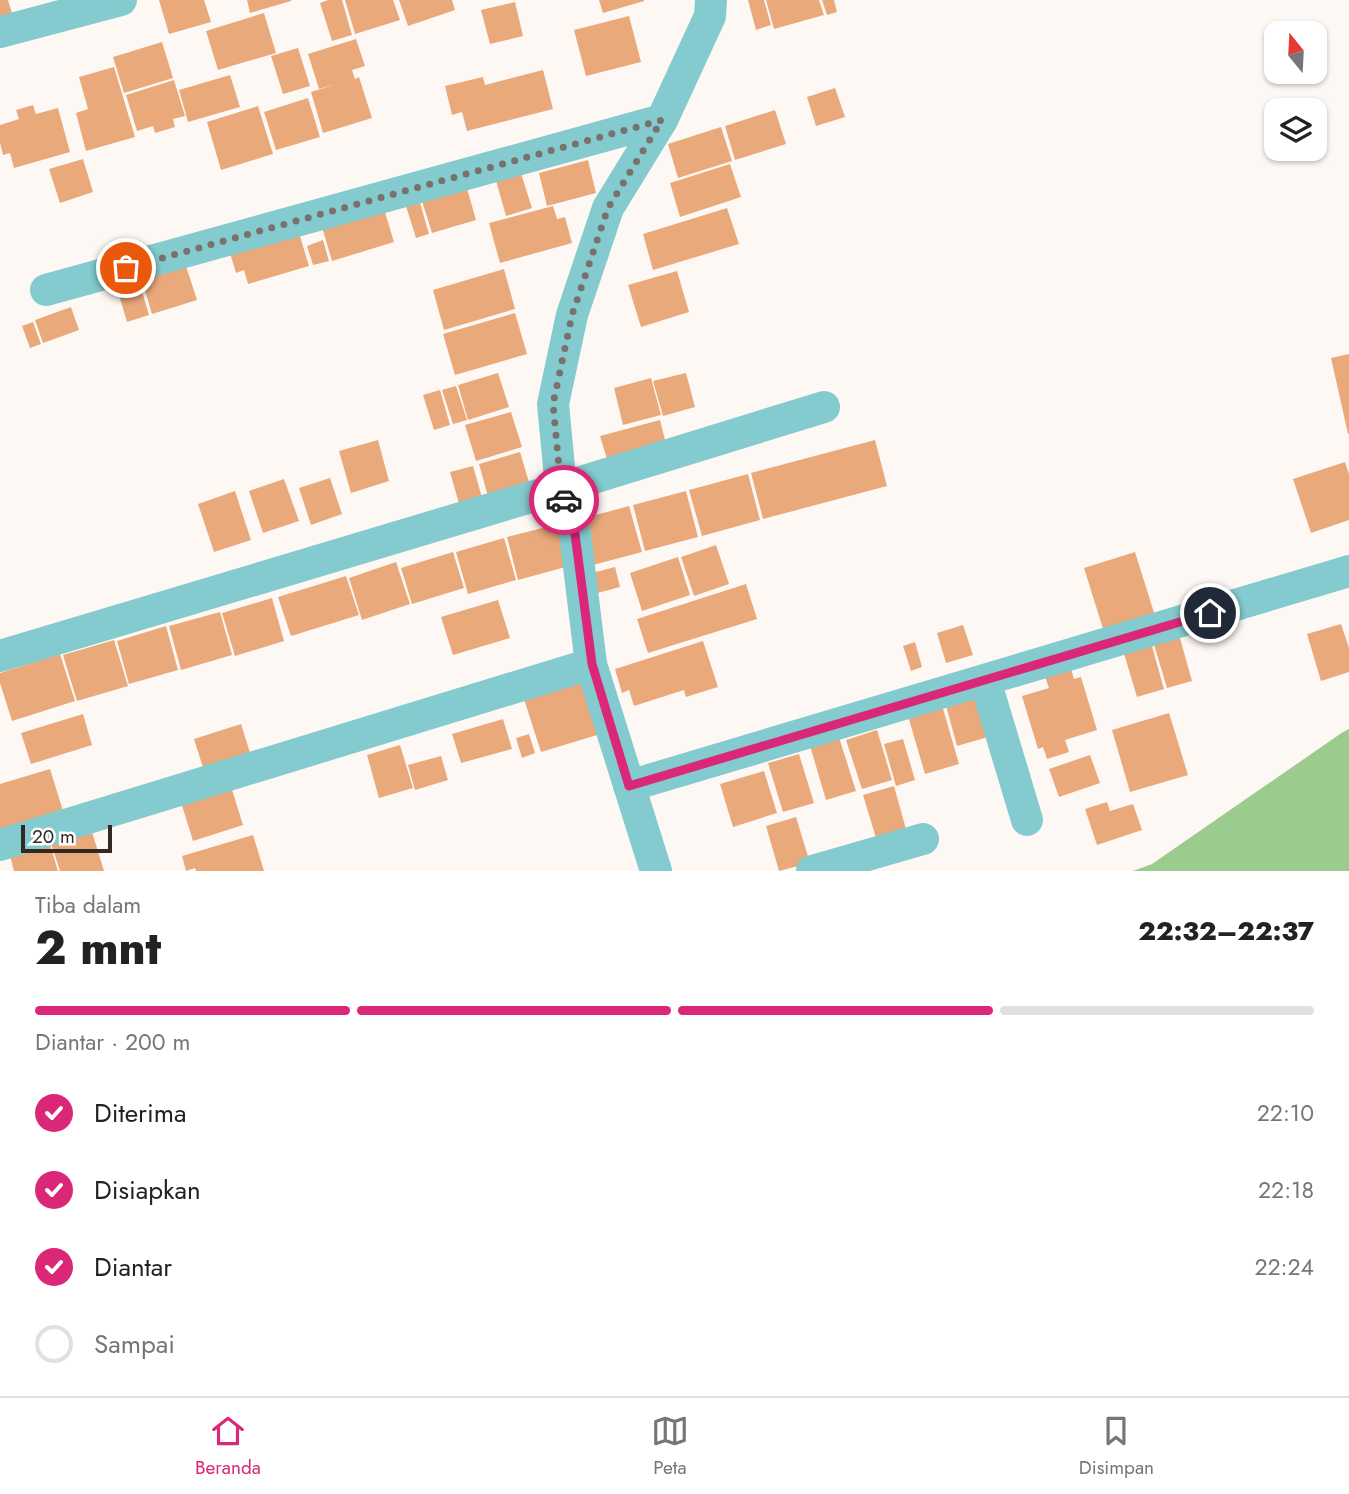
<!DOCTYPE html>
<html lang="id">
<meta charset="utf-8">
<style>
:root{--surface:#fff;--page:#f2f2f2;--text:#222;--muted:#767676;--line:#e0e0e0;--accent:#db2777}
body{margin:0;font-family:Jost,sans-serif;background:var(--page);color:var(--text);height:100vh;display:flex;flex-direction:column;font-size:26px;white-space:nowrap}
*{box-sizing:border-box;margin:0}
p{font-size:23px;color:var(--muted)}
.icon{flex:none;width:38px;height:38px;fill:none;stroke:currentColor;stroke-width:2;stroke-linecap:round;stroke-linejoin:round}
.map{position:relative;height:871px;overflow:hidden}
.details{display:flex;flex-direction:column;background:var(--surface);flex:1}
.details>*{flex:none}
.needle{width:46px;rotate:342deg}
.tools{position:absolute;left:1264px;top:21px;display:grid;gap:14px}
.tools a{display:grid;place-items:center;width:63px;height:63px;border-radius:14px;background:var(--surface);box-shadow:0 2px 5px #0004;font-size:35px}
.scale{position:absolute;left:21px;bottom:18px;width:91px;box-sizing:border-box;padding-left:7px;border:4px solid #322922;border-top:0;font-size:19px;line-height:24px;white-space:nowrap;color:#322922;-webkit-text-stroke:5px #fff;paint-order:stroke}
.pin{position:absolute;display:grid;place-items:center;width:60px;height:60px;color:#fff;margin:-30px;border:4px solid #fff;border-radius:50%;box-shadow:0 2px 7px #0007}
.courier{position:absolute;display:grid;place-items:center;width:70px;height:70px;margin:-35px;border:5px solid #db2777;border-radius:50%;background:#fff;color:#222;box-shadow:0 2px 9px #0007}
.overview em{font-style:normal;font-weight:800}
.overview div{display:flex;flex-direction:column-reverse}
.overview{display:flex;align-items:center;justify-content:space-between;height:119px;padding:0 35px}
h1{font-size:46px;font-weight:800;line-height:52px}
.bar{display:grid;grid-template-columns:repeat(4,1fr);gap:10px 7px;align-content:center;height:84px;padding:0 35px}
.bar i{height:9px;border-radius:5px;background:var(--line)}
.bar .selected{background:var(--accent)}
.bar p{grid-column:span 4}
ol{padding:0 35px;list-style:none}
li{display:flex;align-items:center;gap:21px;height:77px}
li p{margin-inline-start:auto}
li .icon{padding:7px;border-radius:50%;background:var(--accent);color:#fff;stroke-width:4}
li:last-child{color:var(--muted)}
li i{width:38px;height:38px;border:4px solid var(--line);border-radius:50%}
.menu{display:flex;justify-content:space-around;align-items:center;height:98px;border-top:2px solid var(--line);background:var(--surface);font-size:19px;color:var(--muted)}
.menu a{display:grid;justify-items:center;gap:4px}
.menu .selected{color:var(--accent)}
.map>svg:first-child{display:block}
.forest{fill:#9bcb8d}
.building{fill:#eaa97b}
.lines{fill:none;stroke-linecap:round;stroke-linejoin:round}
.street{stroke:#84cbcf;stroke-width:32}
.done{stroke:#79716c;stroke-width:7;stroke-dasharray:0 12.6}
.route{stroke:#db2777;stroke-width:9}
</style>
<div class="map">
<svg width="1349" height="871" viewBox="0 0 1349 871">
<rect width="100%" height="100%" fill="#fef8f5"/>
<path class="forest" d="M1349,729v142h-216l19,-7 191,-132z"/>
<g class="building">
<path d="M0,0h8l7,23 -15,4z"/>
<path d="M159,0h45l7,22 -42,12z"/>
<path d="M247,0h44v1l-41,12z"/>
<path d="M328,0h14l10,35 -20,6 -12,-38z"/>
<path d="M345,0h48l7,20 -45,14z"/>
<path d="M399,0h53l3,10 -47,16z"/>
<path d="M599,0h45v1l-41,12z"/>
<path d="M748,0h16l7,25 -15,5z"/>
<path d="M766,0h53l5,15 -50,14z"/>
<path d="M822,0h12l3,12 -10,3z"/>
<path d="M515,2l8,34 -33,8 -9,-34z"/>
<path d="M264,13l12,40 -58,17 -12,-39z"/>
<path d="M629,16l12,46 -55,14 -12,-46z"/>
<path d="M356,39l9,27 -13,4 3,9 4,-2 13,41 -49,15 -12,-41 26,-8 -18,5 -11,-35z"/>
<path d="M162,42l11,36 -49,15 -11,-36z"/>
<path d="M298,48l12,38 -27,8 -12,-38z"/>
<path d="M114,67l21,70 -49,14 -10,-38 12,-4 -9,-32z"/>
<path d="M543,70l10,39 -86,22 -5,-19 -10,3 -7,-29 38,-9 2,8z"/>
<path d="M230,75l10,32 -52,15 -9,-32z"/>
<path d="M174,80l11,36 -12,3 2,8 -20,6 -2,-7 -16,5 -11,-36z"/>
<path d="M835,88l10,29 -29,9 -9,-29z"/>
<path d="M308,98l12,39 -44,13 -12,-38z"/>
<path d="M33,105l3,9 22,-6 12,44 -56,16 -4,-15 -7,2 -3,-12v-18l19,-6 -3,-9z"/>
<path d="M258,106l15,48 -52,16 -14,-48z"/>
<path d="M775,110l11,34 -51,16 -10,-34z"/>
<path d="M721,127l11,34 -54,17 -10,-34z"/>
<path d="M83,159l10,33 -33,11 -11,-34z"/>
<path d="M588,160l8,33 -49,13 -8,-33z"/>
<path d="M730,164l11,33 -61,20 -10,-34z"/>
<path d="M520,170l12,38 -26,8 -11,-39z"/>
<path d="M466,185l10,35 -44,13 -11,-35z"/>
<path d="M419,199l10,35 -13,4 -11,-35z"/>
<path d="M553,206l4,13 8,-2 7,26 -72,20 -11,-40z"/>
<path d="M727,208l12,36 -86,26 -10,-36z"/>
<path d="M384,209l10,33 -62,19 -10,-34z"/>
<path d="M299,233l10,33 -61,18 -4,-14 -8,3 -6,-20z"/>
<path d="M323,240l6,21 -16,4 -6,-19z"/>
<path d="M185,263l12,37 -45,14 -11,-37z"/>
<path d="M504,269l11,40 -71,21 -11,-40z"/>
<path d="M677,271l12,41 -48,15 -13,-42z"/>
<path d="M138,278l11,37 -22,7 -11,-37z"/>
<path d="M71,307l8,23 -36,13 -8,-23z"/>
<path d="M515,313l12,41 -72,21 -12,-41z"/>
<path d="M33,322l8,22 -11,4 -8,-22z"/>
<path d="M1349,354v80h-1l-17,-76z"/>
<path d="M498,373l11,34 -41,13 -10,-35z"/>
<path d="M686,373l9,34 -32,9 -10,-35z"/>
<path d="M651,378l10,37 -38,10 -9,-37z"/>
<path d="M456,386l11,34 -14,4 -11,-34z"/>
<path d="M440,390l10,35 -16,5 -11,-35z"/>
<path d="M511,412l11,35 -46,14 -11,-36z"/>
<path d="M660,420l8,32 -58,17 -10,-33z"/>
<path d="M378,440l11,41 -38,12 -12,-42z"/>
<path d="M875,440l12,46 -124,33 -12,-46z"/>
<path d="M520,452l11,37 -42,11 -10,-36z"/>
<path d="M1345,462l4,12v46l-38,13 -18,-54z"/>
<path d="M473,466l10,35 -23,6 -10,-35z"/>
<path d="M748,474l12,46 -58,16 -13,-46z"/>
<path d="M330,478l12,36 -31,11 -12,-37z"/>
<path d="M284,479l15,42 -36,12 -14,-42z"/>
<path d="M235,491l16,49 -37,12 -16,-48z"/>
<path d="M686,491l12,46 -53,14 -12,-46z"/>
<path d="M629,506l13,46 -49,13 -12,-46z"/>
<path d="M558,524l11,42 -51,14 -11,-43z"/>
<path d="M504,538l12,42 -48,14 -12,-42z"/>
<path d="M716,545l13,39 -35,12 -13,-39z"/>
<path d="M453,552l11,36 -52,16 -11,-36z"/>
<path d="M1135,552l21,67 -51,16 -21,-67z"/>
<path d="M678,557l12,38 -48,16 -12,-38z"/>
<path d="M396,562l14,42 -48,16 -13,-42z"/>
<path d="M615,567l5,20 -30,8 -5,-20z"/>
<path d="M346,576l13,39 -68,21 -13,-39z"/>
<path d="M746,584l11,35 -109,34 -11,-34z"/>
<path d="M272,598l12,43 -49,15 -13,-43z"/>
<path d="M498,600l12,38 -57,17 -12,-38z"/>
<path d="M220,612l12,43 -51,15 -12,-44z"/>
<path d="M1341,624l8,24v24l-28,9 -14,-47z"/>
<path d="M963,625l10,30 -27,8 -9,-30z"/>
<path d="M166,626l12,44 -49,14 -12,-43z"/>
<path d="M1178,631l14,50 -25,7 -15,-50z"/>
<path d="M1150,639l14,50 -27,8 -15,-50z"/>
<path d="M114,640l14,46 -51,15 -14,-46z"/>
<path d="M703,641l15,46 -32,10 -2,-7 -50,16 -5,-16 -7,3 -7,-24z"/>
<path d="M915,642l7,25 -11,4 -8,-25z"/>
<path d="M60,654l15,47 -63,20 -12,-38v-10z"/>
<path d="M1071,669l3,10 7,-2 16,53 -32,10 4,12 -22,7 -4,-12 -5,2 -16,-53 27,-8 -4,-11z"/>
<path d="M579,676l18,59 -56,17 -19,-59z"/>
<path d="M976,693l12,44 -31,9 -12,-44z"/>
<path d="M942,705l17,59 -34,10 -17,-58z"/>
<path d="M1169,713l19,62 -58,17 -18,-62z"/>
<path d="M83,714l9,31 -61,19 -10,-31z"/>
<path d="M503,719l9,30 -51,14 -9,-29z"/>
<path d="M241,724l12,38 -47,15 -12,-38z"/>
<path d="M877,730l15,50 -30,9 -16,-49z"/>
<path d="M837,731l19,60 -30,9 -18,-61z"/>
<path d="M529,734l6,19 -13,5 -6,-20z"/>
<path d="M903,739l12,41 -19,6 -12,-42z"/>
<path d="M400,745l13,43 -34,10 -12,-43z"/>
<path d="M799,754l15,49 -31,9 -15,-49z"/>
<path d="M1090,755l10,28 -41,14 -10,-28z"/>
<path d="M441,756l7,24 -33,10 -7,-25z"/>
<path d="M50,769l14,45 -64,19v-49z"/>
<path d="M764,771l13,42 -44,14 -13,-43z"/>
<path d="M229,780l14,45 -50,16 -14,-45z"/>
<path d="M894,786l15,54 -30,8 -16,-53z"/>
<path d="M1107,802l3,9 23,-7 9,26 -45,15 -12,-36z"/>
<path d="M796,817l14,46 -31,8 -13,-45z"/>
<path d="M89,822l15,49h-44l-12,-37z"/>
<path d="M253,835l11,36h-68l-1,-3 -9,3 -4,-15z"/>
<path d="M49,841l9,30h-44l-5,-19z"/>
</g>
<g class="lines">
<g class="street">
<path d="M0,32l121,-32"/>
<path d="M46,290l616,-170"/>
<path d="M0,656l561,-168 263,-81"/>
<path d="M985,680l42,140"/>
<path d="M629,786l720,-215"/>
<path d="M0,845l591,-181"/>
<path d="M656,871l-65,-207 -16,-130 -14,-46 -8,-84 19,-89 36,-107 54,-88 48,-104 1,-16"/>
<path d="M812,871l111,-32"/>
</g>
</g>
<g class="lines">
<path class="done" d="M126,268l536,-148 -54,88 -36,107 -19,89 8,84 3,12"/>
<path class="route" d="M564,500l11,34 17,130 37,122 581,-173"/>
</g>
</svg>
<div class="tools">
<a><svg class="needle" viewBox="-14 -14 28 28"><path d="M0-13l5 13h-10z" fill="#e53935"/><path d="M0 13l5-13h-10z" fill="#767676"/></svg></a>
<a><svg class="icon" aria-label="layers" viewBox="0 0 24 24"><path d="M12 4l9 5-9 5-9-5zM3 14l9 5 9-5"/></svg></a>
</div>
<div class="scale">20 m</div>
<div class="pin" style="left:126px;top:268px;background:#ea580c"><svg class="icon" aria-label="bag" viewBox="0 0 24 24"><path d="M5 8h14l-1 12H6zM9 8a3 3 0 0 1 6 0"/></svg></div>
<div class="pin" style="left:1210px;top:613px;background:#1f2937"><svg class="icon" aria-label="home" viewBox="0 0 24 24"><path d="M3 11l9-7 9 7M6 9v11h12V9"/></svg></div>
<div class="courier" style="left:564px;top:500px"><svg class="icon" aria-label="car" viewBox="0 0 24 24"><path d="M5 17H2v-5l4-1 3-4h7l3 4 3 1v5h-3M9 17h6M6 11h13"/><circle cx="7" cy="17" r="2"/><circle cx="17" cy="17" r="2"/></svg></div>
</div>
<section class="details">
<div class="overview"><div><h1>2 mnt</h1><p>Tiba dalam</p></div><em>22:32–22:37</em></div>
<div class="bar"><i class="selected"></i><i class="selected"></i><i class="selected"></i><i></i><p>Diantar · 200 m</p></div>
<ol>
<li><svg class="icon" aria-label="check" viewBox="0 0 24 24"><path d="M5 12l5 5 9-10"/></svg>Diterima<p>22:10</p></li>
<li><svg class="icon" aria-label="check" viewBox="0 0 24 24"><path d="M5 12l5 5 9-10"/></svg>Disiapkan<p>22:18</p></li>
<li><svg class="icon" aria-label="check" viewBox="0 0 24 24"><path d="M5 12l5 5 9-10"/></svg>Diantar<p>22:24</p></li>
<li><i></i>Sampai</li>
</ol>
</section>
<nav class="menu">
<a class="selected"><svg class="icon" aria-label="home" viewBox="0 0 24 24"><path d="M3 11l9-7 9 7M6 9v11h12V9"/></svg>Beranda</a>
<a><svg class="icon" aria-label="map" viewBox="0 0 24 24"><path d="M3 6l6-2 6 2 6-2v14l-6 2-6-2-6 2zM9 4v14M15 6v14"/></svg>Peta</a>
<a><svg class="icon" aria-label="saved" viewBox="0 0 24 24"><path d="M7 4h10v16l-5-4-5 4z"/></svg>Disimpan</a>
</nav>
